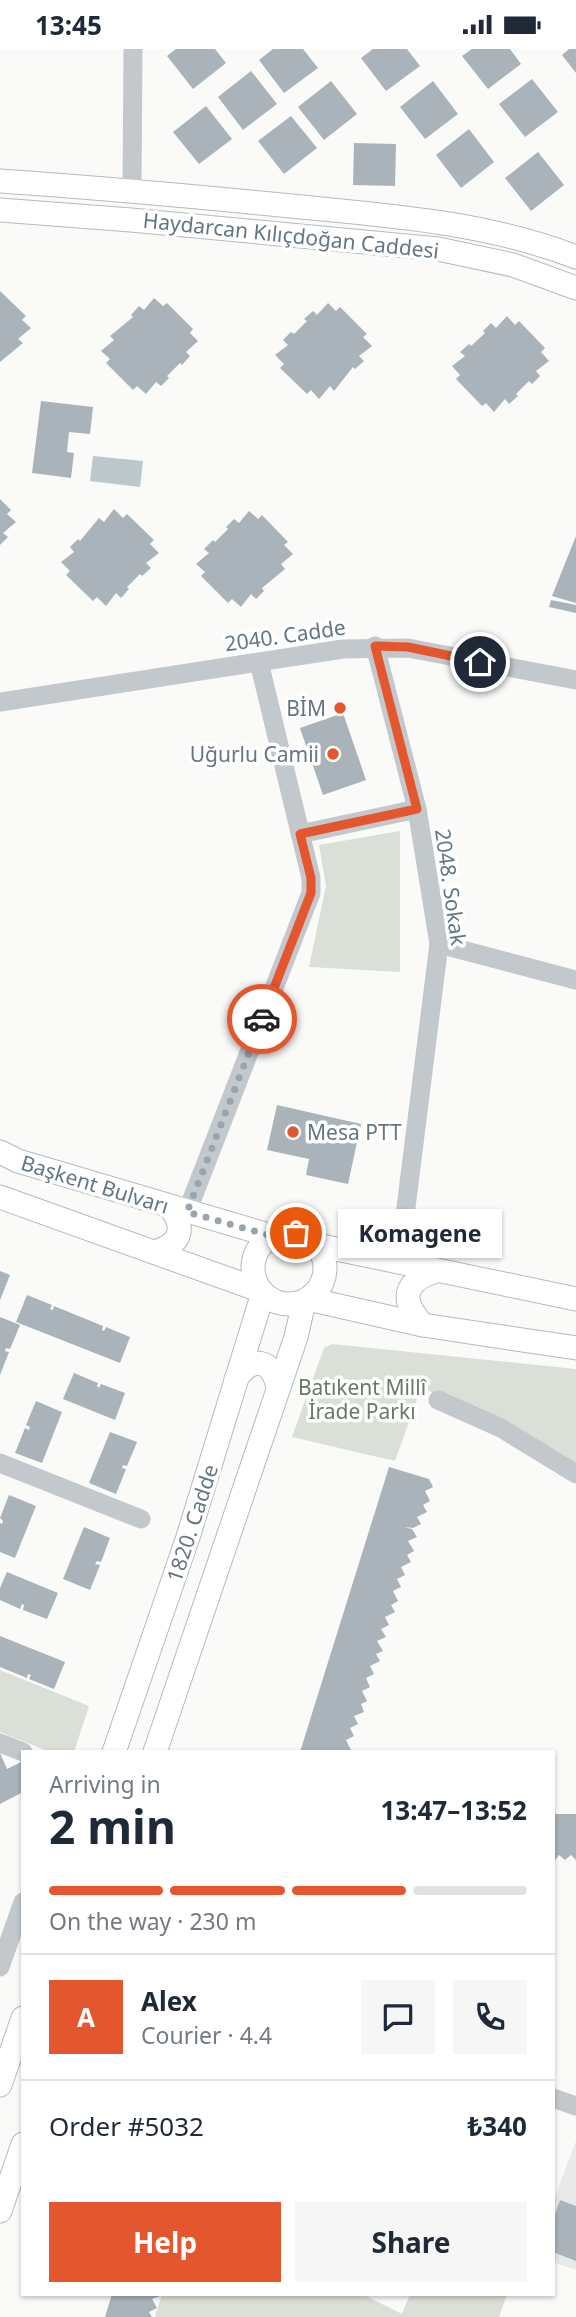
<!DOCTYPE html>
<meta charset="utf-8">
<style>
:root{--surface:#fff;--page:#f6f6f7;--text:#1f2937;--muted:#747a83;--line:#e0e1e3;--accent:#e4572e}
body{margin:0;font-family:"Noto Sans",sans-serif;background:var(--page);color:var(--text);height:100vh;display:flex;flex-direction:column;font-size:26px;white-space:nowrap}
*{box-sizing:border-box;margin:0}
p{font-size:23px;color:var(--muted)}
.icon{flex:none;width:38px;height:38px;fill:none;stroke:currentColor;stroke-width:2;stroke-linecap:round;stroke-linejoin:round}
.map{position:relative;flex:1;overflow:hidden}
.panel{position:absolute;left:21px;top:1701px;width:534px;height:546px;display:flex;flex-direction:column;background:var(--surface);border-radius:0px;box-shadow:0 2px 5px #0004}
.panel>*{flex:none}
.pin{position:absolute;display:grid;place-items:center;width:60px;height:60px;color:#fff;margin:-30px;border:4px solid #fff;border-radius:50%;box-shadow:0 2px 7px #0007}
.courier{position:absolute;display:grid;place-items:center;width:70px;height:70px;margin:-35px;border:5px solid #e4572e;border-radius:50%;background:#fff;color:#222;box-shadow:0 2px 9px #0007}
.bubble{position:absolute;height:49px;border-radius:0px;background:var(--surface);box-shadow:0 2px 5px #0004;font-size:23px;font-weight:700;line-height:49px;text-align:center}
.head em{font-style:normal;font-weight:700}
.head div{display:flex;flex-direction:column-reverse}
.head{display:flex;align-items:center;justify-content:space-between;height:119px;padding:0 28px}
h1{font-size:46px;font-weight:700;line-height:52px}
.bar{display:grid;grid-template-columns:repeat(4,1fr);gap:10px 7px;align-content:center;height:84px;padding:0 28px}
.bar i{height:9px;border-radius:5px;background:var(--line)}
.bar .active{background:var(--accent)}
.bar p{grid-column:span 4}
.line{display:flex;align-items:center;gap:18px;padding:0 28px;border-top:2px solid var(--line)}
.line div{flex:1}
.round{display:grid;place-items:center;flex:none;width:74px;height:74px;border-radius:0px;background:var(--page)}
.button{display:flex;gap:14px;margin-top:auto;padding:14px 28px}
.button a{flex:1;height:80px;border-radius:0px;background:var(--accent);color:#fff;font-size:28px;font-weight:700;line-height:80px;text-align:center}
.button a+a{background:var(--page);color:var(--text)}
.status{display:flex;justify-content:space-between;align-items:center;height:49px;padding:0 35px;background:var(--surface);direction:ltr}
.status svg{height:19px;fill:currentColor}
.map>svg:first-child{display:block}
.built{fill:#e8e9e9}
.green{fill:#dadfd7}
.water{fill:#bbc7cb}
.building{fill:#aab3b9}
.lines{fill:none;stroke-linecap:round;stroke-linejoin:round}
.major-casing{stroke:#b5babe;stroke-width:25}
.minor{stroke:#c3c8cc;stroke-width:19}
.major{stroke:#fff;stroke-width:23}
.done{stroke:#99a4ac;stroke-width:7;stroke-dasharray:0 12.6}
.route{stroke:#e4572e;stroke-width:9}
.poi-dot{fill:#e4572e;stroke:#fff;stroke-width:2.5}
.labels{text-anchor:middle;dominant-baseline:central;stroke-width:7;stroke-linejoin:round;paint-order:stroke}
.street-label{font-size:21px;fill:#657683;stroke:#fff}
.poi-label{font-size:21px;fill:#657683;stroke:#fff;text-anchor:end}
.park-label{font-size:21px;fill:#687a64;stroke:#fff}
</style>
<div class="status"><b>13:45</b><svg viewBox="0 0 49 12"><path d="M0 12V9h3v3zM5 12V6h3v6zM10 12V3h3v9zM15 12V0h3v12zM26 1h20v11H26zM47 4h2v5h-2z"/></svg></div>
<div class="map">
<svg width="576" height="2268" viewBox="0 0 576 2268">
<rect width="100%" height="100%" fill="#fafaf8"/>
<path class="built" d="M576,2092v129l-23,-8v-60z"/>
<g class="green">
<path d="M400,782v141l-91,-5 17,-81 -7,-41z"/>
<path d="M332,1295l244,25v102l-77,-53 -78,-30 -26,73 -103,-24 32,-89z"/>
<path d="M0,1621l89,36 -15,46h-24l-50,-20z"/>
<path d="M162,2245h200l40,20 8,-20h97l-8,23h-344z"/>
</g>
<path class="water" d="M93,407l50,5 -3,26 -50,-6z"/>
<g class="building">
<path d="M176,0h39l11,14 -33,26 -26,-33z"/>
<path d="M273,0h30l15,19 -34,25 -25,-33z"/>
<path d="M373,0h34l13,17 -34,25 -25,-33z"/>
<path d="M472,0h38l11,15 -33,25 -26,-33z"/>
<path d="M569,0h7v24l-14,-18z"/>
<path d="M251,22l26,33 -34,26 -25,-33z"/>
<path d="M532,30l26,33 -33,25 -26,-33z"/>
<path d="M331,32l26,33 -33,26 -26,-33z"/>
<path d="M433,32l25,33 -33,25 -25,-32z"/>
<path d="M206,57l26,33 -33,25 -26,-32z"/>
<path d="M291,67l26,32 -33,26 -26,-33z"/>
<path d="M469,80l25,33 -33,26 -25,-33z"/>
<path d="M354,94l42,1 -1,42 -42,-1z"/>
<path d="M538,103l26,33 -33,26 -26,-33z"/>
<path d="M0,242l26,25 -4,4 9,8 -13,11 5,4 -23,19z"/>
<path d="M154,249l9,8 4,-3 26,26 -3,4 8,8 -12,11 4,4 -8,9 -2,-2 -13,13 2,2 -8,8 -5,-4 -10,12 -9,-8 -4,4 -27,-27 4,-4 -9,-8 13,-11 -4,-4 23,-19 -2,-2 8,-9 5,4z"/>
<path d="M328,254l8,8 4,-4 27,27 -4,3 9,9 -13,10 5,5 -9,8 -2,-2 -19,24 -4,-5 -11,13 -8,-9 -4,4 -27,-26 4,-4 -9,-9 13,-10 -5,-5 8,-8 3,2 13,-13 -3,-2 9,-8 4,4z"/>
<path d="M507,267l8,9 4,-4 26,27 -4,4 8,9 -13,10 4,5 -8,8 -3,-3 -13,13 2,2 -9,8 -4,-5 -11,13 -8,-9 -4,3 -26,-27 4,-4 -8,-9 13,-10 -5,-4 9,-8 2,2 14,-13 -2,-2 8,-8 5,5z"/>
<path d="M41,352l52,6 -3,27 -21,-2 -2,20 7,1 -3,25 -39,-5z"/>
<path d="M0,450l11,11 -4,4 9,8 -13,11 5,4 -8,8z"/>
<path d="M114,460l9,9 4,-4 27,26 -4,4 9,9 -13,10 5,5 -9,8 -2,-2 -13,13 2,2 -8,9 -5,-5 -10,13 -9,-9 -4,4 -27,-26 4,-4 -9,-9 13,-10 -4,-5 8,-8 2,2 19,-23 5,4z"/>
<path d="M249,462l9,8 4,-4 26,27 -4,3 9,9 -12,10 4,5 -23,19 2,3 -8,8 -5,-5 -10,13 -9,-8 -4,4 -27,-27 4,-4 -9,-8 13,-11 -5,-4 9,-9 2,2 13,-13 -2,-2 8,-8 5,4z"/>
<path d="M576,487v67l-24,-7z"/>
<path d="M551,551l25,5v8l-27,-6z"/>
<path d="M343,664l23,67 -43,15 -23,-67z"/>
<path d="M277,1056l84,19 -13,60 -42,-9 3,-16 -42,-9z"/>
<path d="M0,1222l10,4 -10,25z"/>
<path d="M27,1246l25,10 -2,4 3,1 1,-4 49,20 -1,4 2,1 2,-4 24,10 -10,26 -104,-41z"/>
<path d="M0,1268l20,8 -10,24 -4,-1 -1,3 4,1 -9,23z"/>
<path d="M74,1324l24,10 -1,3 2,2 2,-4 24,9 -10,27 -52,-21z"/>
<path d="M36,1352l26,11 -20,51 -27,-10 10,-25 4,2 1,-3 -4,-2z"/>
<path d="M110,1383l27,10 -10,24 -4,-1 -1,3 4,1 -10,25 -27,-11z"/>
<path d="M389,1418l40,12 4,8 -8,4 5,10 -7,4 4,7 -10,5 4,7 -8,4 -9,-1 8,2 5,8 -9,4 6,10 -7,4 4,7 -10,5 4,8 -8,4 4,8 -8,4 5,10 -7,4 4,7 -10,5 4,8 -8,4 5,8 -9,4 6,10 -7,3 4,7 -10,5 4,8 -8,4 4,9 -8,4 5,10 -6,3 3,8 -10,4 4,8 -8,4 4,8 -8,4 5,10 -51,2z"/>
<path d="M9,1446l27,11 -21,52 -15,-6v-29l2,1 1,-3 -3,-3z"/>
<path d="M84,1478l26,11 -9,24 -4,-1 -2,3 5,1 -10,25 -27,-11z"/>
<path d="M7,1523l51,21 -11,26 -24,-9 1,-5 -2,-1 -2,5 -20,-9v-12z"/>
<path d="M0,1587l65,26 -11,27 -25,-10 2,-4 -3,-1 -1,4 -27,-11z"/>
<path d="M0,1704l7,16 14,-7 2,4v26l-23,12z"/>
<path d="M553,1765h23v46l-5,-5 -6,5 -6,-5 -6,8z"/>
<path d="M560,2151l16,6v55l-23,-9v-32z"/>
<path d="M112,2245h53l-13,5 5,9 -8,4 3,5h-47z"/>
</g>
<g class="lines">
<defs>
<g id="major">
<path d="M0,132c101,7 201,16 301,26 93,9 187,16 275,50"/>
<path d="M0,161l131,10 307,29 75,16 63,23"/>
<path d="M0,1103l18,9 254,75"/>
<path d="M0,1148l259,93"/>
<circle cx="289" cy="1219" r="36"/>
<path d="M317,1196l259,54"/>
<path d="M154,1203c25,-7 33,-21 17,-44"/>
<path d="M308,1250l115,26 153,23"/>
<path d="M423,1276c-23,-25 -20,-43 13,-54"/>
<path d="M236,1330c16,-24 37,-20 42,9"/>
<path d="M114,1703l74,-215 75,-244"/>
<path d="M155,1703l141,-415 8,-35"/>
<path d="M0,2036l23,-67"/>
<path d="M0,2162l23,-67"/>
</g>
</defs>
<use href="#major" class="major-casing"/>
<g class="minor">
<path d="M132,142l1,-142"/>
<path d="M375,597l42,163 22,135 -40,319"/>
<path d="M0,653l343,-53 65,-1 168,32"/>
<path d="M300,785l117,-25"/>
<path d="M439,895l137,36"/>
<path d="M187,1163l124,-319v-15l-52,-216"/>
<path d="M438,1351l63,28 75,46"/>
<path d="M0,1414l141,56"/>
<path d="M0,1694l23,9"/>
<path d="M0,1918l23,-65"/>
<path d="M553,2049l23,8"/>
</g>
<use href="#major" class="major"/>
</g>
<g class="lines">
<path class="done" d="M262,970l-75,193 85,24 12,-4 12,1"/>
<path class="route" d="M262,970l49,-126v-15l-11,-44 117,-25 -42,-163 33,1 72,15"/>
</g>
<g class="poi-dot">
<circle cx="340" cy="659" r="7"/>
<circle cx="333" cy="705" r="7"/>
<circle cx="293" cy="1083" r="7"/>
</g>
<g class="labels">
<g class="street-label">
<text transform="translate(291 186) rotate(6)">Haydarcan Kılıçdoğan Caddesi</text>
<text transform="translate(285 586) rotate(-8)">2040. Cadde</text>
<text transform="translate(451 838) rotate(82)">2048. Sokak</text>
<text transform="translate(95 1135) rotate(17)">Başkent Bulvarı</text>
<text transform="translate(192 1474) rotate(-72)">1820. Cadde</text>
</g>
<g class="poi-label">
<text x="326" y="659">BİM</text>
<text x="319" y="705">Uğurlu Camii</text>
<text x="307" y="1083" text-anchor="start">Mesa PTT</text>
</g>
<g class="park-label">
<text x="362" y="1338">Batıkent Millî<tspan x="362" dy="24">İrade Parkı</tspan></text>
</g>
</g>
</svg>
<div class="pin" style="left:296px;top:1184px;background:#ea580c"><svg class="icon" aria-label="bag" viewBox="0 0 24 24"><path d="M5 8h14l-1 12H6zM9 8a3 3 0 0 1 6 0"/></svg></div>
<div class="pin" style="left:480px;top:613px;background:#1f2937"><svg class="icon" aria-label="home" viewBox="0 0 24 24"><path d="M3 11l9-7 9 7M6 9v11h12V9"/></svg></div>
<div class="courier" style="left:262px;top:970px"><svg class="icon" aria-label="car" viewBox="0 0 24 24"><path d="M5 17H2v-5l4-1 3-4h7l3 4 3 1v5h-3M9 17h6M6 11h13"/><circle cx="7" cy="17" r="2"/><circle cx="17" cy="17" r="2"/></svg></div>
<div class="bubble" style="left:338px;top:1160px;width:164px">Komagene</div>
<section class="panel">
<div class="head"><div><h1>2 min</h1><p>Arriving in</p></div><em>13:47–13:52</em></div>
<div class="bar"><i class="active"></i><i class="active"></i><i class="active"></i><i></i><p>On the way · 230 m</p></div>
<div class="line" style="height:126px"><b class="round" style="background:var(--accent);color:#fff">A</b><div><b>Alex</b><p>Courier · 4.4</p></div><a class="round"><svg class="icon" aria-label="chat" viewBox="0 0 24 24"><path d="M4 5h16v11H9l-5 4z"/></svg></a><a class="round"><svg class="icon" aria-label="phone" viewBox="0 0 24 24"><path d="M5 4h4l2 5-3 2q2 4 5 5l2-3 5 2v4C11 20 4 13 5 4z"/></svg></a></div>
<div class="line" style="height:91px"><div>Order #5032</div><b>₺340</b></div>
<div class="button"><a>Help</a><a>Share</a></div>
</section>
</div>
